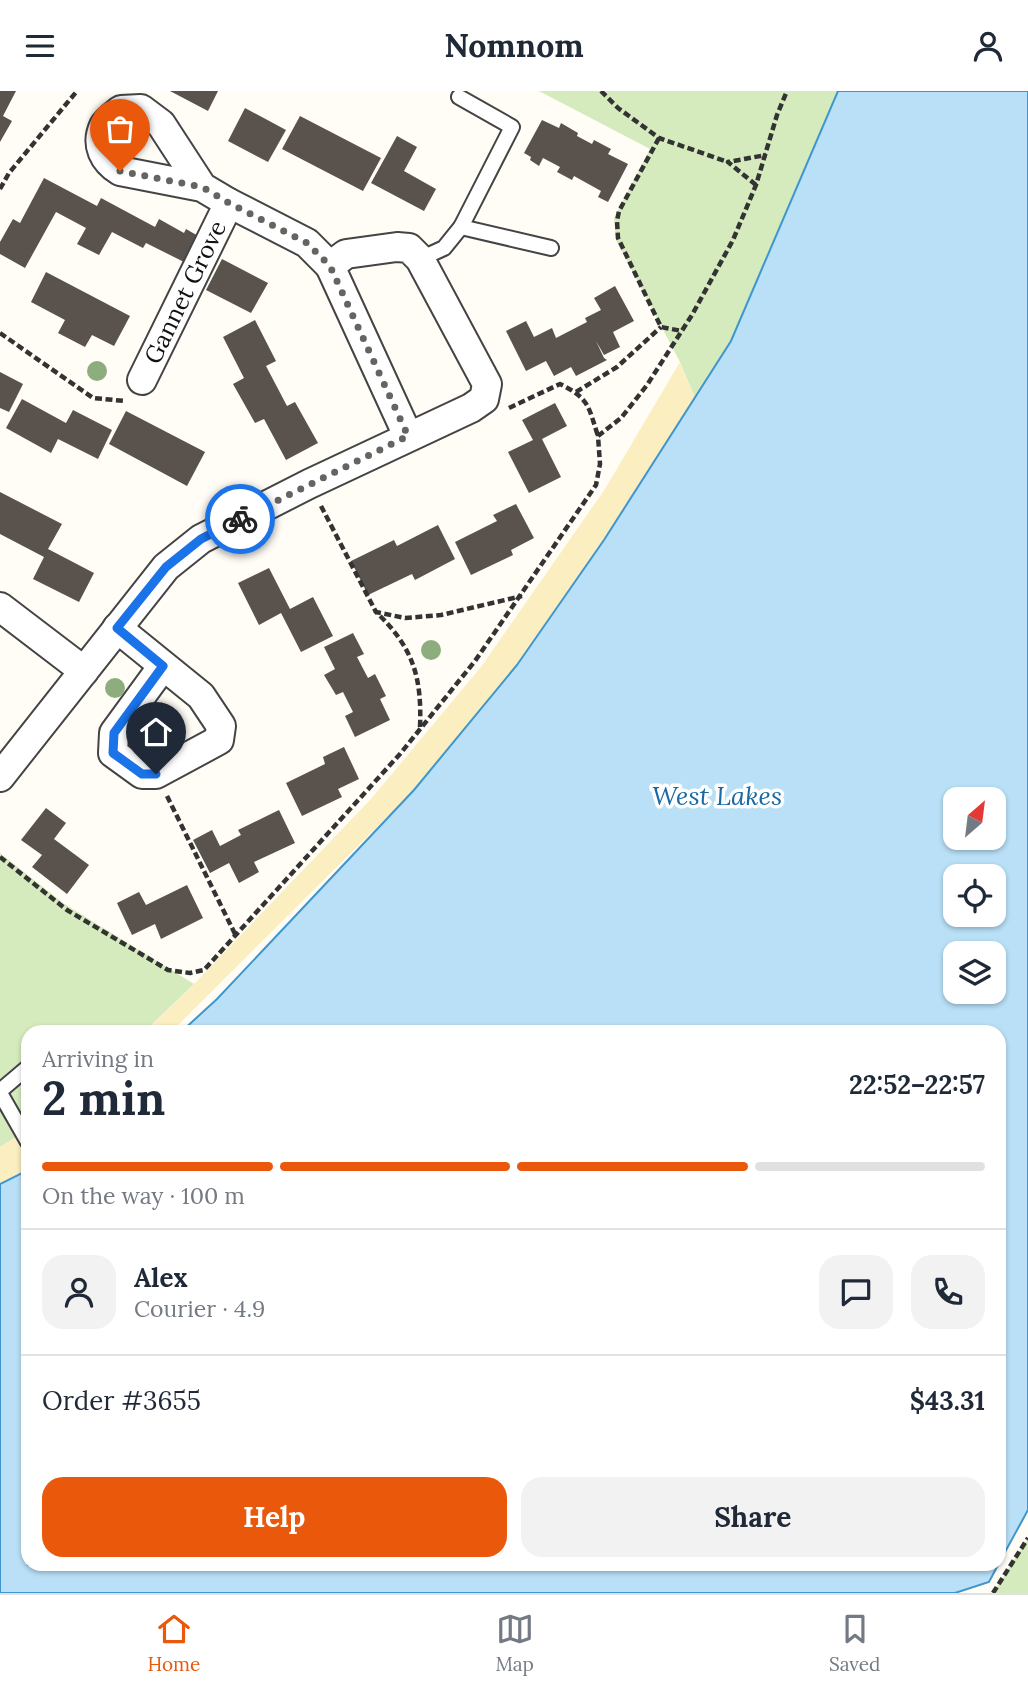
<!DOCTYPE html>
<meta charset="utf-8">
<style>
:root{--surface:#fff;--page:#f2f2f3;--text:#1f2937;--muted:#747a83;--line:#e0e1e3;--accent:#ea580c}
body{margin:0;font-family:Lora,serif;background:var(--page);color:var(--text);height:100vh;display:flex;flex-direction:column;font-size:26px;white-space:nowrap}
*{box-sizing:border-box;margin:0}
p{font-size:23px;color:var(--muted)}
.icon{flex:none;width:38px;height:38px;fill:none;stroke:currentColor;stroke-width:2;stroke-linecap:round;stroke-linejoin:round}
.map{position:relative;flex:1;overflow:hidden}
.panel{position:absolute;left:21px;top:934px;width:985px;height:546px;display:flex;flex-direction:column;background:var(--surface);border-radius:21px;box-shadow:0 2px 5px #0004}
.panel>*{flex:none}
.needle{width:46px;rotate:28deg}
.controls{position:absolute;left:943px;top:696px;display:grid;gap:14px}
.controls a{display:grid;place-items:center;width:63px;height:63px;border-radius:14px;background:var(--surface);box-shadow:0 2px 5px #0004;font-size:35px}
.pin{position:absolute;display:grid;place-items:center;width:60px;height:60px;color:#fff;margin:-72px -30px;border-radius:50% 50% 50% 0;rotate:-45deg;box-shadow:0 0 7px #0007}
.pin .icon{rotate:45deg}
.courier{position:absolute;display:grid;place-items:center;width:70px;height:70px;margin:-35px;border:5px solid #1a73e8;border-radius:50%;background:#fff;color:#222;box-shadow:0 2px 9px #0007}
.headline em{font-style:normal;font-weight:700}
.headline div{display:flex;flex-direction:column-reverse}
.headline{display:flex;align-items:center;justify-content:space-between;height:119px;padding:0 21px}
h1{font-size:46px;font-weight:700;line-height:52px}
.bar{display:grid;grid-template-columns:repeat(4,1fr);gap:10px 7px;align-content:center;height:84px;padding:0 21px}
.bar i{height:9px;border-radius:5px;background:var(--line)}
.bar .current{background:var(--accent)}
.bar p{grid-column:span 4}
.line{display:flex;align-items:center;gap:18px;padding:0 21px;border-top:2px solid var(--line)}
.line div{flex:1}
.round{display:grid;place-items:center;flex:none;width:74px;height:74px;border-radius:21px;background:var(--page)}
.action{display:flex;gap:14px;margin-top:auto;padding:14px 21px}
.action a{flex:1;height:80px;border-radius:21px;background:var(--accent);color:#fff;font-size:28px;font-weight:700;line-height:80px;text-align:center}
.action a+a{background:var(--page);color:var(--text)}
header{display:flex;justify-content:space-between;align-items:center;height:91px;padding:0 21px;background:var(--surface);font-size:32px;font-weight:700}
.menu{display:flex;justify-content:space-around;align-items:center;height:98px;border-top:2px solid var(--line);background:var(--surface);font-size:19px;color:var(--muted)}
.menu a{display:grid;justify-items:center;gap:4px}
.menu .current{color:var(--accent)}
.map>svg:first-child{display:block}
.green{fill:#d5ebbd}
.sand{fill:#fbeec1}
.water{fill:#b9e0f7;stroke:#3f96cf;stroke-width:2;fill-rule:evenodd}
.building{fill:#5a524d}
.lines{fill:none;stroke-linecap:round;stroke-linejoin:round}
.lane-casing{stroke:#444;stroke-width:18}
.street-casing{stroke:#444;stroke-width:32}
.path{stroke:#333;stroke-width:4.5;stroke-dasharray:7 3.5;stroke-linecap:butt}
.lane{stroke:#fff;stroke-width:14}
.street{stroke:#fff;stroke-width:28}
.tree{fill:#8dad7f}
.done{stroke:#646461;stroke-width:7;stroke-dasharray:0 12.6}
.route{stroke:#1a73e8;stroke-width:9}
.labels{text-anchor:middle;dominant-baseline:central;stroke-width:7;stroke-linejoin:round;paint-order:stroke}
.street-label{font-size:24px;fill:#111;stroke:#fff}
.water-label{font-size:26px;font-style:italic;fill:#1768a6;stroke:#fff}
</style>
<header><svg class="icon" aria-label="menu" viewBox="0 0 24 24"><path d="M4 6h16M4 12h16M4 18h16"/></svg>Nomnom<svg class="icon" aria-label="person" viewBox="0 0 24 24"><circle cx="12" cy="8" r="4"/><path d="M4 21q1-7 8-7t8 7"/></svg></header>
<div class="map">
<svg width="1028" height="1502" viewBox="0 0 1028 1502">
<rect width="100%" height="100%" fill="#fffdf5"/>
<g class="green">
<path d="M539,0h299l-107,250 -36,57 -15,-36 -64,-122 -2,-22 36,-69z"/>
<path d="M0,762l63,50 131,81 -50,48 -116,1v97l-28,17z"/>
<path d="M1028,1447v55h-35z"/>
</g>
<g class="sand">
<path d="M680,271l15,36 -91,142 -87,125 -103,125 -243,242 -27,1 50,-49 177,-185 110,-132 124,-178z"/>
<path d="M28,1039v40l-28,14v-37z"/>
</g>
<g class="water">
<path d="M838,0h190v1419l-29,53v-530l-818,-1 36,-33 197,-209 103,-125 87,-125 127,-199zM956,709h38v38h-38zM956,786h38v38h-38zM956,863h38v38h-38z"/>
<path d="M28,1079v395h970l-9,17 -34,11h-955v-409z"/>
</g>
<g class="building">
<path d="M0,0h16l-13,25 9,5 -12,21z"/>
<path d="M170,0h48l-10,20z"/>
<path d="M245,17l41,22 -18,32 -40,-21z"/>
<path d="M300,25l81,42 -18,33 -81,-42z"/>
<path d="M542,29l17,8 2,-5 17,10 -1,3 15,8 2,-4 17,9 -3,5 20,10 -20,38 -10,-5 3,-6 -27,-15 -2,4 -15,-8 3,-5 -17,-9 -4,8 -9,-6 1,-3 -7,-4z"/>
<path d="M397,45l20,11 -13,24 32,18 -12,22 -53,-28z"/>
<path d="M44,87l53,28 4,-8 54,29 4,-8 25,14 2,-4 14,8 -14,26 -40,-20 -3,5 -31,-16 -13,23 -22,-11 9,-16 -30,-16 -31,56 -25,-14v-12l13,-23 7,4z"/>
<path d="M222,168l46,24 -17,30 -45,-23z"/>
<path d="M46,181l84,44 -16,30 -22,-11 -7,12 -27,-14 7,-13 -34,-18z"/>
<path d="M615,195l19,35 -21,11 7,15 -16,8 -8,-14 8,17 3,2 -31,16 -5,-9 -17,9 -8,-15 -20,10 -20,-40 20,-10 8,16 18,-9 4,10 31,-16 -2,-4 16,-8 -7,-12z"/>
<path d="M255,229l21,41 -10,5 21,40 8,-4 23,41 -32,17 -22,-41 -9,4 -22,-39 11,-6 -21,-41z"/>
<path d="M0,281l23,12 -14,28 -9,-4z"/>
<path d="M22,308l44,24 7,-13 39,20 -14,29 -40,-20 -7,14 -45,-25z"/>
<path d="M555,312l12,23 -25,13 19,38 -32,16 -21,-41 25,-12 -11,-20z"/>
<path d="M126,320l79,41 -18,34 -78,-42z"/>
<path d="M0,401l62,32 -14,25 46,24 -15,29 -46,-23 11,-22 -44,-23z"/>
<path d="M516,413l18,34 -23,12 2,5 -42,20 -16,-33 42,-21 -4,-6z"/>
<path d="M438,434l17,34 -40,21 -3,-6 -44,21 -17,-34 43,-21 3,6z"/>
<path d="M269,477l21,41 23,-12 20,39 -32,16 -20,-39 -22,12 -21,-42z"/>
<path d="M353,542l11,21 -7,3 11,21 7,-4 11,22 -6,3 10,21 -35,17 -10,-21 8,-4 -10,-20 -7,3 -12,-20 11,-6 -11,-22z"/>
<path d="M344,656l15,32 -21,10 4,8 -40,19 -16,-33 39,-19 -2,-7z"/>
<path d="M46,717l20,15 -12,16 35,26 -22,29 -35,-27 10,-12 -21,-15z"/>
<path d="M279,719l16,33 -41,19 5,10 -20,11 -10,-20 -19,10 -17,-33 19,-10 8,16 21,-11 -3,-5z"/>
<path d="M187,794l16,33 -42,21 -6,-15 -23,11 -15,-32 22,-11 7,13z"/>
</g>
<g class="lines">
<defs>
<g id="lane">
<path d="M461,136l90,21"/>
<path d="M420,168l24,-11 17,-21 51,-100 -53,-30"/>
<path d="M0,1000l27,-23"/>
<path d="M0,1002l28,49"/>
</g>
<g id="street">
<path d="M202,96l-41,-63 -20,-15 -20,1c-5,4 -14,10 -17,16 -9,19 0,35 16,45l82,16 27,16 78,40 23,23"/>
<path d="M142,289l87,-177"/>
<path d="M0,516l84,64"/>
<path d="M117,537l84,68 20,30 -2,14 -63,34h-14l-29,-21 1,-20 49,-67"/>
<path d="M0,686l166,-210 35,-28 108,-55 162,-76 13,-9 3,-15 -67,-125 -11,-11 -12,-1 -51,7 -16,12 78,170"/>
</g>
</defs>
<use href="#lane" class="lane-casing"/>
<use href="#street" class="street-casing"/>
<g class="path">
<path d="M601,0l17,17 41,30 69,24"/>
<path d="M659,47l-40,73 -2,10 1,17 43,89 21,4"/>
<path d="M756,94l-28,-23 38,-7"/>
<path d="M0,98l9,-16 68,-82"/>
<path d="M0,242l93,65 32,3"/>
<path d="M576,301l41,-25 44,-40"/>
<path d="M509,317l51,-24c30,15 28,22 38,52"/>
<path d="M321,415l55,106"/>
<path d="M420,636c2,-50 -7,-80 -44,-115l29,6 36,-3 81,-19"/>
<path d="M167,705l69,140"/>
<path d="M0,766l67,53 101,60 22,3 14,-3 196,-216 75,-93 121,-176 4,-21 -2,-28 23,-18 26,-33 45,-70 41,-75 23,-55 21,-70 10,-24"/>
<path d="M993,1502l35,-55"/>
</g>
<use href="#lane" class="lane"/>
<use href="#street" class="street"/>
</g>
<g class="tree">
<circle cx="97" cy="280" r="10"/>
<circle cx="431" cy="559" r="10"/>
<circle cx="115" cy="597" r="10"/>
</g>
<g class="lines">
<path class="done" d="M120,80l82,16 27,16 78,40 23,23 78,170 -168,83"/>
<path class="route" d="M156,683h-14l-29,-21 1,-20 49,-67 -46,-38 49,-61 35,-28 39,-20"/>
</g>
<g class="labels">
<g class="street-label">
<text transform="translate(185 201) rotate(-64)">Gannet Grove</text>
</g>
<g class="water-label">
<text x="717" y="704">West Lakes</text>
</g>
</g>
</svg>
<div class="controls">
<a><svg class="needle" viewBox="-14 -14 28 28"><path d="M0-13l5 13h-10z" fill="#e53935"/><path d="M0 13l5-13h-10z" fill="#747a83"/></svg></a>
<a><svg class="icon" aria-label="locate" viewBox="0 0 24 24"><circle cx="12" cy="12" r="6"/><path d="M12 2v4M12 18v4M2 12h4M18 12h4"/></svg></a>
<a><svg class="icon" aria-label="layers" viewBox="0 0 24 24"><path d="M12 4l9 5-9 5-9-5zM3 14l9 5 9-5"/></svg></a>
</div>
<div class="pin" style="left:120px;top:80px;background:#ea580c"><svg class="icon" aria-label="bag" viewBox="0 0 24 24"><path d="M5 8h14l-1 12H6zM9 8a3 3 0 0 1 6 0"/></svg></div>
<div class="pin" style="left:156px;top:683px;background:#1f2937"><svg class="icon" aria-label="home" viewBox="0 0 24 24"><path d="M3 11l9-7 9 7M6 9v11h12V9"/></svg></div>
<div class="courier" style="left:240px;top:428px"><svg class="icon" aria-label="bike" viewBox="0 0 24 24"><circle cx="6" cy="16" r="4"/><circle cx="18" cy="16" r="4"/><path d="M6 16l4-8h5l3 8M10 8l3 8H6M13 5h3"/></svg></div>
<section class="panel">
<div class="headline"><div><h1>2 min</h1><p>Arriving in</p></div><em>22:52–22:57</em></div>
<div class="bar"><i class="current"></i><i class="current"></i><i class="current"></i><i></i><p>On the way · 100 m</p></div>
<div class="line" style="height:126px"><a class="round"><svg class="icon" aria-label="person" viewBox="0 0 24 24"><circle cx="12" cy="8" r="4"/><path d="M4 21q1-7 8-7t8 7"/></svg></a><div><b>Alex</b><p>Courier · 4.9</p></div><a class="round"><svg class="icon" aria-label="chat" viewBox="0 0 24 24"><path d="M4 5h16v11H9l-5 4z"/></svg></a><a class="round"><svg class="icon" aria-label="phone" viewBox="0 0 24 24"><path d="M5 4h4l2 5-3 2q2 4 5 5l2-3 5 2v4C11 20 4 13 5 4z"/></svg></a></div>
<div class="line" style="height:91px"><div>Order #3655</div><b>$43.31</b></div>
<div class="action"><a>Help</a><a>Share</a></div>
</section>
</div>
<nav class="menu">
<a class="current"><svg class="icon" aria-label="home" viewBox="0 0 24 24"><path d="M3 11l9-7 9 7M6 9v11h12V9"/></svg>Home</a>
<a><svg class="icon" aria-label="map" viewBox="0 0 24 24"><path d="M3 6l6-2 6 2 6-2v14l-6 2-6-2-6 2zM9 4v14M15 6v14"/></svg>Map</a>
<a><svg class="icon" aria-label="saved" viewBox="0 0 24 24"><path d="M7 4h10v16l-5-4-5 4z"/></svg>Saved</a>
</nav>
